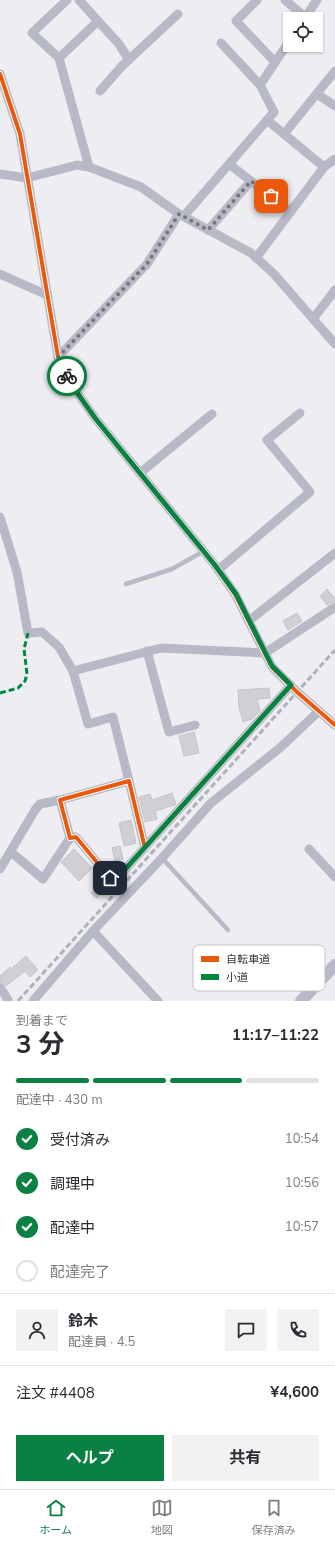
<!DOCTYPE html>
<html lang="ja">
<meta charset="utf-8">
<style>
:root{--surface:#fff;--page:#f2f2f3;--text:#2b2b33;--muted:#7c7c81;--line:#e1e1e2;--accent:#0b8043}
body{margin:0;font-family:"Nunito Sans","Noto Sans JP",sans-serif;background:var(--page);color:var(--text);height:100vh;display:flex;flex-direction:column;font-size:15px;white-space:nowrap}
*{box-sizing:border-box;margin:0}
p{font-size:13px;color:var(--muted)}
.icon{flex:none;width:22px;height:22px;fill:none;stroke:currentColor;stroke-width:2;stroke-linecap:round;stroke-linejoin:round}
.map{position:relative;height:1001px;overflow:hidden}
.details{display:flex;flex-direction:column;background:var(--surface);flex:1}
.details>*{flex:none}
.fabs{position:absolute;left:283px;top:12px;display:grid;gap:8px}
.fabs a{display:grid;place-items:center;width:40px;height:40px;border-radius:0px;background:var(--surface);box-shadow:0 1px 3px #0004;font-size:20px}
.pin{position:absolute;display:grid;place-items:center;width:34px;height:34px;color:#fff;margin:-17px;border-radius:8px;box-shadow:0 2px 6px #0006}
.courier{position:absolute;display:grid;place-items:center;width:40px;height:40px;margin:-20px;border:3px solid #0b8043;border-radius:50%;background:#fff;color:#222;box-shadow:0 1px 5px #0007}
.overview em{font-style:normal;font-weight:700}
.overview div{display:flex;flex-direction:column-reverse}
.overview{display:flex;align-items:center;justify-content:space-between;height:68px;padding:0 16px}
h1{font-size:26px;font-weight:700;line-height:30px}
.bar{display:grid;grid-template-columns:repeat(4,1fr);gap:6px 4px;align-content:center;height:48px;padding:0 16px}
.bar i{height:5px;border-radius:3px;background:var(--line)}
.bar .active{background:var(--accent)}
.bar p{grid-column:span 4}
.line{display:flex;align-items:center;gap:10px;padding:0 16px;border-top:1px solid var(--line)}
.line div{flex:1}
.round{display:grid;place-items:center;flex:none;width:42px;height:42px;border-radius:0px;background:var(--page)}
ol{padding:0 16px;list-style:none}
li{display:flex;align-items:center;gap:12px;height:44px}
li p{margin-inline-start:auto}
li .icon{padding:4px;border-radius:50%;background:var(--accent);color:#fff;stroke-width:4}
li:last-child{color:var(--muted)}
li i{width:22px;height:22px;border:2px solid var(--line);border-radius:50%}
.action{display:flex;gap:8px;margin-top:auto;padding:8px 16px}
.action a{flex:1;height:46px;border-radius:0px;background:var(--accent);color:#fff;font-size:16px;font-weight:700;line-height:46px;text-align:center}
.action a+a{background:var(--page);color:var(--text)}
.tab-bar{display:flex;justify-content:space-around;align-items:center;height:56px;border-top:1px solid var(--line);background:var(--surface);font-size:11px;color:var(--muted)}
.tab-bar a{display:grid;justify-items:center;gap:2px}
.tab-bar .active{color:var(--accent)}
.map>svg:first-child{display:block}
.building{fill:#d0d0d4;stroke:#c4c4c8}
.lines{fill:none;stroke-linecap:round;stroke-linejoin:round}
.service{stroke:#b8b9c6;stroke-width:4.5}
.minor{stroke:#b8b9c6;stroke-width:9}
.tertiary{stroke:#b8b9c6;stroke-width:12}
.rail{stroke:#b1b1ba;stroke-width:3;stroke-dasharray:6 3;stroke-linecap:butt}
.quiet{stroke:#00873e;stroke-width:3;stroke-dasharray:6 3;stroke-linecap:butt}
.cycleway-casing{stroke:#fff;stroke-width:6}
.cycleway{stroke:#e8590c;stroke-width:4}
.done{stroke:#75757a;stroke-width:4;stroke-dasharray:0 7.2}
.route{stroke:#0b8043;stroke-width:5}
.key{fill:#fff;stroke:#c2c2c4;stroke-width:1}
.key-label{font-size:11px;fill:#353539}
</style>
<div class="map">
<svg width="335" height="1001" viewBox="0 0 335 1001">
<rect width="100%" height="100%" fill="#ededf2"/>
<g class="building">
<path d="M327,589l8,10v2l-8,4 -7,-9z"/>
<path d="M297,613l5,8 -14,9 -5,-9z"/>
<path d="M269,688l1,10 -13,1 3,12 -8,8 -9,3 -4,-15 -1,-17z"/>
<path d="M194,732l5,21 -15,3 -5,-20z"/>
<path d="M172,793l4,11 -1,1 -20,6 2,8 -12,3 -6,-25 11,-3 2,6z"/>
<path d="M131,820l5,23 -12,3 -5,-23z"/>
<path d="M120,846l3,13 -8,2 -3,-13z"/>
<path d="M74,849l18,19 -13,13 -18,-19z"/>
<path d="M103,880l6,6 -12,12 -6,-5z"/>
<path d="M26,956l12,14 -8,7 -5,-6 -19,15 -3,-4 -3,-1v-5l10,-9 1,2z"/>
</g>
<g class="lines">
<g class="service">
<path d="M126,584l46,-15 32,-18"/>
<path d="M162,858l66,72"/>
</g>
<g class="minor">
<path d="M67,0l-35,33 27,25 39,-37 -19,-21"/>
<path d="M257,0l-21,21 39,41"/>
<path d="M285,0l20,17"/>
<path d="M304,19l13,-19"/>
<path d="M98,21l21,23 10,16"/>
<path d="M59,58l30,109"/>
<path d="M0,74l20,60 38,223 13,27 24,34 119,146 21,30 37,73 25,25 38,33"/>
<path d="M260,85l30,-45"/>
<path d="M100,91l22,-25 56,-52"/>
<path d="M317,94l18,12"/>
<path d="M267,120l17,14"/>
<path d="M229,164l62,48"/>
<path d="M324,167l-40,-33 51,-63"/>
<path d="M0,174l27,4 50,-13 12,2 52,20 38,27 72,39 23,21 61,70"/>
<path d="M184,216l90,-104 -14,-27 -39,-42"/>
<path d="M208,230l43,-49"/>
<path d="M256,258l68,-91 11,-8"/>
<path d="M0,274l47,21"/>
<path d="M313,319l22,-29"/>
<path d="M58,357l89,-93 32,-50"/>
<path d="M140,473l72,-59"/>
<path d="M0,517l17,55 11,61 14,-1 17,15 14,24 88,-23 104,5 70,-46"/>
<path d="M218,570l92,-78 -43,-52 33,-27"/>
<path d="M250,620l85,-67"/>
<path d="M147,651l22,81 26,-7"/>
<path d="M73,671l15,53 25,-7 16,64"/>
<path d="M145,848l-16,-67 -69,19 10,38 6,-1 34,41 10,-3 171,-190"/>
<path d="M309,849l26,28"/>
<path d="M11,852l32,27 27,-41"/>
<path d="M0,869l35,-59 5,-6 20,-4"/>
<path d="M93,931l65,70"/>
<path d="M0,987l8,13 -1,1"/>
<path d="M33,1001l60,-70 69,-73 49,-55 70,-56 38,-36"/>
</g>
<path class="tertiary" d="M301,1001l34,-36"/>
<path class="rail" d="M18,1001l317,-351"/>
<path class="quiet" d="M0,693l18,-5 7,-7 2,-7 -3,-25 4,-16"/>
<defs>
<g id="cycleway">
<path d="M0,74l20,60 38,223 13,27 24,34 119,146 21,30 37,73 25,25 38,33"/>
<path d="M145,848l-16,-67 -69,19 10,38 6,-1 34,41 10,-3 171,-190"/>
</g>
</defs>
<use href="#cycleway" class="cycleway-casing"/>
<use href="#cycleway" class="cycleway"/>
</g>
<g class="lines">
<path class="done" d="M67,376l-9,-19 89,-93 32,-50 29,16 43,-49 20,15"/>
<path class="route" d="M67,376l4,8 24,34 119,146 22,30 36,72 19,19 -171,190 -10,3"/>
</g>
<rect x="193" y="945" width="132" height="46" rx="6" class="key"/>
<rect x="201" y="956" width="18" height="6" fill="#e8590c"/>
<rect x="201" y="974" width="18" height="6" fill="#00873e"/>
<g class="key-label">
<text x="226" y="963">自転車道</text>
<text x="226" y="981">小道</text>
</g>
</svg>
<div class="fabs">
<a><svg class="icon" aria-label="locate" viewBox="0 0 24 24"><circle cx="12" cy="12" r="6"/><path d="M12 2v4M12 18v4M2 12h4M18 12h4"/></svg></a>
</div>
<div class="pin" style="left:271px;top:196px;background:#ea580c"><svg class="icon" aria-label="bag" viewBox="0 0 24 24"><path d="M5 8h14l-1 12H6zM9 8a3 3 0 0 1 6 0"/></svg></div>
<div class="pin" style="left:110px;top:878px;background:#1f2937"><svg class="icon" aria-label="home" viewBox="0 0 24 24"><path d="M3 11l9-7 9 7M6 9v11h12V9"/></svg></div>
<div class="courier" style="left:67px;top:376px"><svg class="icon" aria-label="bike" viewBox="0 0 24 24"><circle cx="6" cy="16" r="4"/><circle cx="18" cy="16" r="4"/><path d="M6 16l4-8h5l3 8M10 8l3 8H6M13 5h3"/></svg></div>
</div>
<section class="details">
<div class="overview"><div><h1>3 分</h1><p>到着まで</p></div><em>11:17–11:22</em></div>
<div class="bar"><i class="active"></i><i class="active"></i><i class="active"></i><i></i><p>配達中 · 430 m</p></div>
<ol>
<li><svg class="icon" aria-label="check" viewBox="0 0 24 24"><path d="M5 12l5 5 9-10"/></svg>受付済み<p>10:54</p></li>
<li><svg class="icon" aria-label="check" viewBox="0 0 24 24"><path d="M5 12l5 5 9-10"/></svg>調理中<p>10:56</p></li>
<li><svg class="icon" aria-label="check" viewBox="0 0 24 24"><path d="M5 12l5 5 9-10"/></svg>配達中<p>10:57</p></li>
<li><i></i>配達完了</li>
</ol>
<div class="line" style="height:72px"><a class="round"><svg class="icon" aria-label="person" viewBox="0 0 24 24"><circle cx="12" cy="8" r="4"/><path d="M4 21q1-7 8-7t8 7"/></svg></a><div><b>鈴木</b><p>配達員 · 4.5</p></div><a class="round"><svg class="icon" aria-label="chat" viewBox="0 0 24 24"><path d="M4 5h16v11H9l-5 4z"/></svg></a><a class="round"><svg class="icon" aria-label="phone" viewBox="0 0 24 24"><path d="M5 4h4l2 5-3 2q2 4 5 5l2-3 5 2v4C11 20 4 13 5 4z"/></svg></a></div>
<div class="line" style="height:52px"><div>注文 #4408</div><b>¥4,600</b></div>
<div class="action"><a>ヘルプ</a><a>共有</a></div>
</section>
<nav class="tab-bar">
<a class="active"><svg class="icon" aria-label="home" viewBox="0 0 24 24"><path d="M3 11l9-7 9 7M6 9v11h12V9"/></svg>ホーム</a>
<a><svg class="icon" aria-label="map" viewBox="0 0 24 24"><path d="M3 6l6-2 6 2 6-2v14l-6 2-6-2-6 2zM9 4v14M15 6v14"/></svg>地図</a>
<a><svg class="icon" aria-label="saved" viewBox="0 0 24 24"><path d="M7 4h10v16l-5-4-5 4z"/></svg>保存済み</a>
</nav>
